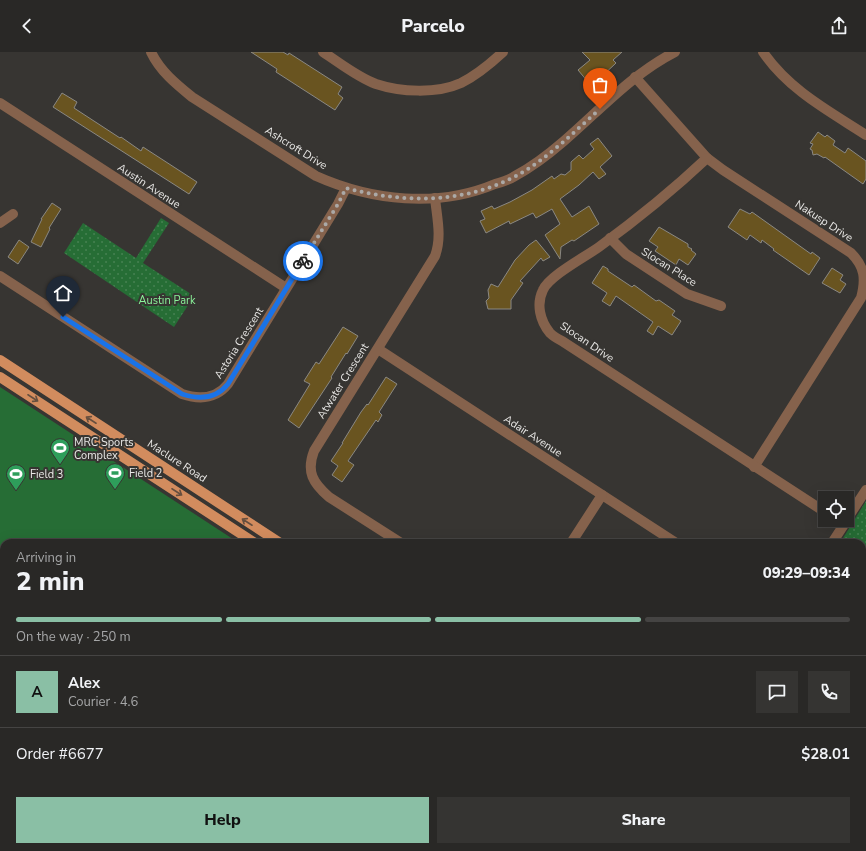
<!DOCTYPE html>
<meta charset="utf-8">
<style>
:root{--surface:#292826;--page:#353432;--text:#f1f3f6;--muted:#a5a6a7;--line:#454443;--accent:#8abfa5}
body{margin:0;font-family:"Nunito Sans",sans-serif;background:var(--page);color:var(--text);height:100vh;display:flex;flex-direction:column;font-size:15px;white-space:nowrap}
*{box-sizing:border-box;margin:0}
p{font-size:13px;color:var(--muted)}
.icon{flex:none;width:22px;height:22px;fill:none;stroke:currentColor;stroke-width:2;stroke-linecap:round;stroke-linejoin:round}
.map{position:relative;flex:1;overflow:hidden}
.sheet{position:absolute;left:0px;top:487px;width:866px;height:312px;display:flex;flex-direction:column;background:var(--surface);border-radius:12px 12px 0 0;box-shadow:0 4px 16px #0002,0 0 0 1px var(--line)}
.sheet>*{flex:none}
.buttons{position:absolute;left:818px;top:439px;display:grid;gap:8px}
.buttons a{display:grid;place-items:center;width:36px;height:36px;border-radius:0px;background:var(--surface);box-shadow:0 4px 16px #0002,0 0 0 1px var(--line);font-size:20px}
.pin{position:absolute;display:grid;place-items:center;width:34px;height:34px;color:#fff;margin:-41px -17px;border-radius:50% 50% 50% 0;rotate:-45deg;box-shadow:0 0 4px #0007}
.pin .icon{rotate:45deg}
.courier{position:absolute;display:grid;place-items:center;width:40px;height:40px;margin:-20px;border:3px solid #1a73e8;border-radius:50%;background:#fff;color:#222;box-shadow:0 1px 5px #0007}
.head em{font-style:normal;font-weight:800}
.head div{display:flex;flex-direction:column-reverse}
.head{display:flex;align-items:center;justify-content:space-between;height:68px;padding:0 16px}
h1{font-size:26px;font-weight:800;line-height:30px}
.bar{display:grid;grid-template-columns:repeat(4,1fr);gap:6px 4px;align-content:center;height:48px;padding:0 16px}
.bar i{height:5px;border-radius:3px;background:var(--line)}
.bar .selected{background:var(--accent)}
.bar p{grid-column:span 4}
.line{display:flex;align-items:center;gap:10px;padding:0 16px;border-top:1px solid var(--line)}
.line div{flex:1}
.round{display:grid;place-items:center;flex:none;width:42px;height:42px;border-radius:0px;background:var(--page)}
.button{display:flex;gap:8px;margin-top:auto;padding:8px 16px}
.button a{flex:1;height:46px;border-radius:0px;background:var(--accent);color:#111;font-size:16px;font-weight:800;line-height:46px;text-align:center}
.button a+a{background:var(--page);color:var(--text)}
header{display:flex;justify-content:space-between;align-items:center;height:52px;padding:0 16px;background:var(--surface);font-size:18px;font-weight:800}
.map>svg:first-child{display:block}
.education{fill:#493741}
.grass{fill:#266d35}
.park{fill:url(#park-dots)}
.building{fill:#695420;stroke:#8a8883}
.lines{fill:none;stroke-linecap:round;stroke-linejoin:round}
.minor{stroke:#85624c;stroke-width:10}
.major{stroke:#d28c5e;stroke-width:10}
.oneway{stroke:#664f3f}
.done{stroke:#aba9a7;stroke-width:4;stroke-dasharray:0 7.2}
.route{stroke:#1a73e8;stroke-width:5}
.labels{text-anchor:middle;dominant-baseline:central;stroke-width:4;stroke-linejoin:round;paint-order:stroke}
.street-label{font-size:11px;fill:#e9e8e6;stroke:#373532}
.park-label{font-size:11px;fill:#8bf29a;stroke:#373532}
.poi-label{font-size:11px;fill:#e9e8e6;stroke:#373532;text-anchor:start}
</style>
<header><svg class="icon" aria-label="back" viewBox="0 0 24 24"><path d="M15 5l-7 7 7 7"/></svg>Parcelo<svg class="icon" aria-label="share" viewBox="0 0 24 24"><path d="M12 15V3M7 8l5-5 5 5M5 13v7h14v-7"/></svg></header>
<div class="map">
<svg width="866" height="799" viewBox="0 0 866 799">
<defs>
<pattern id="park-dots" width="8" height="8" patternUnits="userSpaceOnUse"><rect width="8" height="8" fill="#266d35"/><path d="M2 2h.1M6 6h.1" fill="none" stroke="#468252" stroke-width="1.8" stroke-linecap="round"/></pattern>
</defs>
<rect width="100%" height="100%" fill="#373532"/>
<path class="education" d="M374,795h252l-2,4h-244z"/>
<g class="grass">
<path d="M0,335l239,156h-235v60l-4,-3z"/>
<path d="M4,559v144l-4,-3v-135z"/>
</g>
<g class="park">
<path d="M161,166l8,5 -26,40 51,33 -20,31 -110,-74 19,-30 53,35z"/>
<path d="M866,449v350h-98l-6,-4h100v-304h-22z"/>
</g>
<g class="building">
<path d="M251,0h32l5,3 1,-2 53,34 -4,7 5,4 -8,12 -59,-38 1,-3z"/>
<path d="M582,0h40l-9,8 3,3 -18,17 -4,-4 -6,6 -10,-12 12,-10z"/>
<path d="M62,41l15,9 -3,6 46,30 1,-1 20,14 2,-4 54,35 -8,12 -136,-87z"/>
<path d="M818,80l7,5 2,-2 8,6 -2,4 12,8 3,-5 18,13v18l-3,5 -38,-27 -1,1 -7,-4 -4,1 -1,-5 -2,-1 3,-5 -3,-1z"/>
<path d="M598,86l14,18 -12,11 6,7 -7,5 -6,-7 -14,13 -19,14 12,18 17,-11 10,18 -25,17 -2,-1 -11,7 -1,12 -15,-24 15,-11 -8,-15 -16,9 -3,-5 -23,11 -1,-3 -23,12 -6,-12 5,-2 -4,-8 11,-5 2,3 16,-7 22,-12 20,-14 2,3 7,-5 4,1 6,-5v-8l8,-7 4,4 11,-10 -4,-5z"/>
<path d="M52,151l9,6 -12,19 1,1 -9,18 -10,-5 11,-23h-1z"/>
<path d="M740,157l10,5 2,-2 59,42 1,-2 8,6 -11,17 -36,-25 1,-1 -12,-9 -1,3 -11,-8 -3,5 -19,-13z"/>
<path d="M659,175l29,17v3l4,2 -1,1 5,4 -8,11 -9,-6 -3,6 -21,-14 3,-4 -9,-6z"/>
<path d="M19,188l10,7 -11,17 -10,-7z"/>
<path d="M536,188l14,17 -7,4 -2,-3 -21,23 3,2 -12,17v9h-23l-2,-8 3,-3 -1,-8 3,-6 7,3 17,-27 14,-15z"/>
<path d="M603,214l5,3v2l24,16 2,-2 22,16 3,-1 16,11 -3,4 9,6 -9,14 -14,-9 -5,9 -6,-4 6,-9 -37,-26 -6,10 -8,-5 5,-8 -15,-10z"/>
<path d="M832,216l11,7 -3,5 6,4 -6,9 -18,-10z"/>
<path d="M343,275l15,9 -11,18 -1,-1 -15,24 1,1 -33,50 -11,-8 22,-36 -6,-3 12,-19 3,2z"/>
<path d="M386,325l11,7 -18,28 3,3 -4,7 -2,-2 -28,41 6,4 -12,17 -10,-7 6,-9 -7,-5 12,-18h-1l19,-31 6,-8 1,1z"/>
</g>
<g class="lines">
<g class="minor">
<path d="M151,0c9,19 25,32 41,45l124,79c56,25 122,32 179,8 7,-2 14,-4 20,-8 17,-9 34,-22 49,-35 36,-31 68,-67 111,-89"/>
<path d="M323,0c17,11 34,25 53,32 24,8 61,10 85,-1 16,-8 29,-19 42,-31"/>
<path d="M763,0c26,38 66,59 103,83"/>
<path d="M635,25l72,81 16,12 128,83c14,14 15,26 10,45l-107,169"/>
<path d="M0,51l286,185"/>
<path d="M707,106c-34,32 -71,62 -108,89 -14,10 -50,29 -56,43 -7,14 -3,31 7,43 3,3 8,6 12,8l263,171"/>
<path d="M0,171l13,-9"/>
<path d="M610,186l16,16 61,40 34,12"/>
<path d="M0,224l182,118c18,6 34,5 46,-10l110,-180 8,-16"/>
<path d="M378,297l298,194"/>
<path d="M847,467l19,-29"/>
<path d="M401,491l-72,-46c-16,-14 -23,-25 -15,-46l121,-195c7,-19 2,-38 0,-58"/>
<path d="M571,491l31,-48"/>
<path d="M832,491l15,-23"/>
<path d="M359,795l6,4"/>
<path d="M0,798l4,-6"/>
<path d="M135,799l3,-4"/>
</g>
<g class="major">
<path d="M0,308l280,183"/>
<path d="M0,325l255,166"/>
<path d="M720,795l6,4"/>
<path d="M747,795l6,4"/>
<path d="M641,799l3,-4"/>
</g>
</g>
<defs><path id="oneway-shaft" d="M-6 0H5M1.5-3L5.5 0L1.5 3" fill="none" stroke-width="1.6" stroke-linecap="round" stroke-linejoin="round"/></defs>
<g class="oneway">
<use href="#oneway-shaft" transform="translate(33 346) rotate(33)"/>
<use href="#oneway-shaft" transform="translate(91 368) rotate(-147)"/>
<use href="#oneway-shaft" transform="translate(177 440) rotate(33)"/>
<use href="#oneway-shaft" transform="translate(247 470) rotate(-147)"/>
</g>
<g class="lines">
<path class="done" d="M303,209l35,-57 8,-16c56,15 116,16 168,-11 31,-16 60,-45 86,-68"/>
<path class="route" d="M63,265l119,77c18,6 34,5 46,-10l75,-123"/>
</g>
<defs>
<symbol id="stadium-pin" viewBox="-11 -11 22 30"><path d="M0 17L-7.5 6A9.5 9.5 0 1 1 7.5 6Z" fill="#2e9e5b" stroke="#373532"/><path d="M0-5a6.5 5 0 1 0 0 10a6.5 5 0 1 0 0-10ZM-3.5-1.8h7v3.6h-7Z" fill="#fff"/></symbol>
</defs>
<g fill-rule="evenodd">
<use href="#stadium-pin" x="49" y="385" width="22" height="30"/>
<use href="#stadium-pin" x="104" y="410" width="22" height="30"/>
<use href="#stadium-pin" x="5" y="411" width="22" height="30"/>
</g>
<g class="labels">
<g class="street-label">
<text transform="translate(296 96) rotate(32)">Ashcroft Drive</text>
<text transform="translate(149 134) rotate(33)">Austin Avenue</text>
<text transform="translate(824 169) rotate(33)">Nakusp Drive</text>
<text transform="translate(669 215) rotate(32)">Slocan Place</text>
<text transform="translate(587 290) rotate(34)">Slocan Drive</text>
<text transform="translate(239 291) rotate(-58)">Astoria Crescent</text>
<text transform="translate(343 329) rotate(-58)">Atwater Crescent</text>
<text transform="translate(533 384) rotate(33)">Adair Avenue</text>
<text transform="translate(177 409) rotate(33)">Maclure Road</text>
</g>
<g class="park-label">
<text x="167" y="248">Austin Park</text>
</g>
<g class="poi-label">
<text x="74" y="390">MRC Sports<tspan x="74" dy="13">Complex</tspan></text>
<text x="129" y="421">Field 2</text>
<text x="30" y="422">Field 3</text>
</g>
</g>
</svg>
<div class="buttons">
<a><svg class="icon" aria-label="locate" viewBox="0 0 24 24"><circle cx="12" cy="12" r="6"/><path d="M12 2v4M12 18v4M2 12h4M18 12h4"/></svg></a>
</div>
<div class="pin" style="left:600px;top:57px;background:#ea580c"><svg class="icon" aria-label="bag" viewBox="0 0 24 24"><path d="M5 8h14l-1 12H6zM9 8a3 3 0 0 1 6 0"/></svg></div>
<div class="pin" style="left:63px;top:265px;background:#1f2937"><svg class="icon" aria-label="home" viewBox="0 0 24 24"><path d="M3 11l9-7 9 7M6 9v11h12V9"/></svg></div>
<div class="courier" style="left:303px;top:209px"><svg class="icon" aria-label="bike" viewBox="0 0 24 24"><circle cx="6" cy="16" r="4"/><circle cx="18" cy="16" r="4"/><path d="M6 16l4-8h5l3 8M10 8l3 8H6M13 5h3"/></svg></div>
<section class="sheet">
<div class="head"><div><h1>2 min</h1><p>Arriving in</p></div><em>09:29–09:34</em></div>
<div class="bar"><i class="selected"></i><i class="selected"></i><i class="selected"></i><i></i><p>On the way · 250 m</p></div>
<div class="line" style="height:72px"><b class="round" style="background:var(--accent);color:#111">A</b><div><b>Alex</b><p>Courier · 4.6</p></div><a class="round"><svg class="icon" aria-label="chat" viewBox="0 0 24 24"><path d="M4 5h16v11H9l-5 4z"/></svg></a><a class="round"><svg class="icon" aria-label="phone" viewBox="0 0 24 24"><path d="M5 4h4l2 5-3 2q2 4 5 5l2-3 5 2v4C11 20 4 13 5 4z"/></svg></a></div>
<div class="line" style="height:52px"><div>Order #6677</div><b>$28.01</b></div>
<div class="button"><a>Help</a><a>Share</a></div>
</section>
</div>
